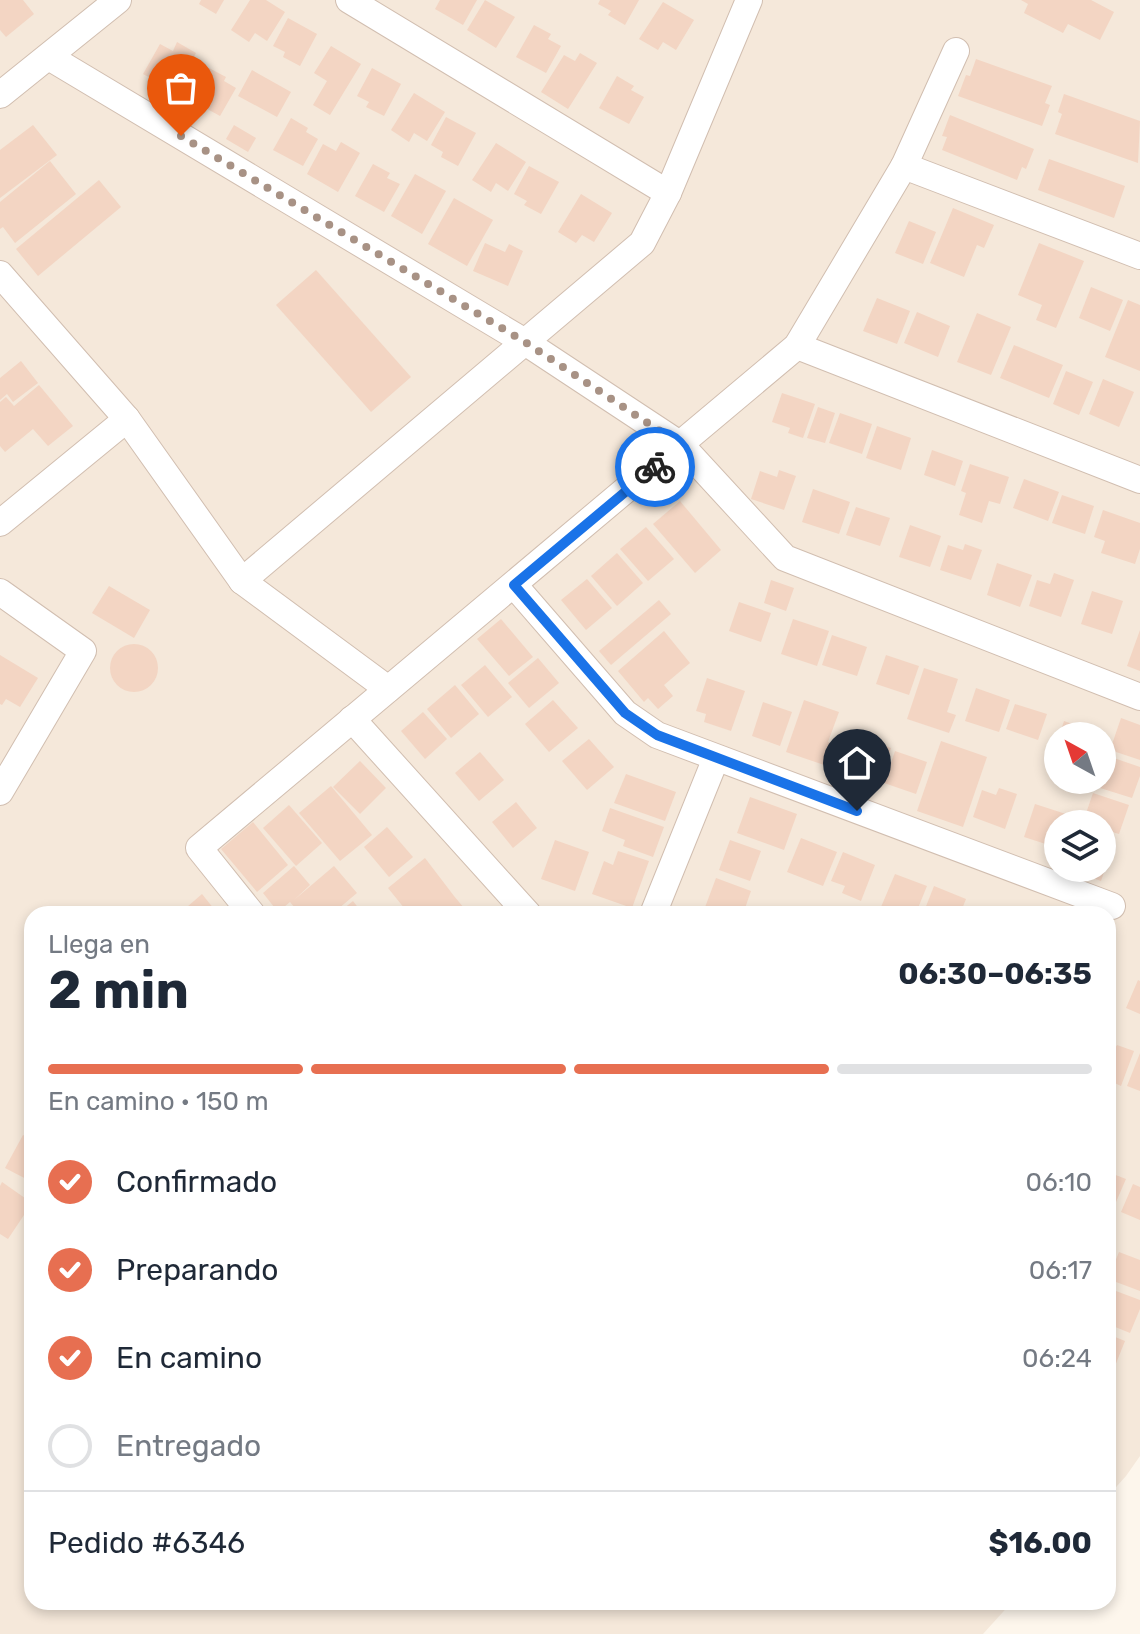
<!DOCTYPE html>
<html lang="es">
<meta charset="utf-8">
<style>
:root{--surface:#fff;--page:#f6f6f7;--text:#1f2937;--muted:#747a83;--line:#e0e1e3;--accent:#e76f51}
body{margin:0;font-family:Rubik,sans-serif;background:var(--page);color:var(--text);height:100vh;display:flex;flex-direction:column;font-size:30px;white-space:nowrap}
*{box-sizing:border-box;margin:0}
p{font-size:26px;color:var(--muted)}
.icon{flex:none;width:44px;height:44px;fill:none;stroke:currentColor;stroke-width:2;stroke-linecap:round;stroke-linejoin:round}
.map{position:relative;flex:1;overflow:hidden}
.panel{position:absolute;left:24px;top:906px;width:1092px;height:704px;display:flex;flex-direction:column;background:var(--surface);border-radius:24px;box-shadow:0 4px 12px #0003}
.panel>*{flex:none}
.needle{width:52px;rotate:320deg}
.buttons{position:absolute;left:1044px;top:722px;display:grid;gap:16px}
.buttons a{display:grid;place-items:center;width:72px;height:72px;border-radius:50%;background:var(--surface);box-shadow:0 4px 12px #0003;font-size:40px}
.pin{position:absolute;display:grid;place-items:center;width:68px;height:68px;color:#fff;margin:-82px -34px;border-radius:50% 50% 50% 0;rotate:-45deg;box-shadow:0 0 8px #0007}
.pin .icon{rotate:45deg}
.courier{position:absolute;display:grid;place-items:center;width:80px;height:80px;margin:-40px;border:6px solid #1a73e8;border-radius:50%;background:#fff;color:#222;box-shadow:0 2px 10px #0007}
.summary em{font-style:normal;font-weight:700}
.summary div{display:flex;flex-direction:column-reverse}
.summary{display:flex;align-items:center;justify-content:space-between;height:136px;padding:0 24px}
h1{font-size:52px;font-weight:700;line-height:60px}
.bar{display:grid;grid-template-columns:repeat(4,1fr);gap:12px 8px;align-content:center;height:96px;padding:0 24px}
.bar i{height:10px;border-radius:6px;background:var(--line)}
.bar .current{background:var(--accent)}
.bar p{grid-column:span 4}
.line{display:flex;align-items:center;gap:20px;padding:0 24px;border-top:2px solid var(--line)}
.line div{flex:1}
ol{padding:0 24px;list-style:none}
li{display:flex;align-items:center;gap:24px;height:88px}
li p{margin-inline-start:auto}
li .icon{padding:8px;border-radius:50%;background:var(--accent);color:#fff;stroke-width:4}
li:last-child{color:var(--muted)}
li i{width:44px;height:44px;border:4px solid var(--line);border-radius:50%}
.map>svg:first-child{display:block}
.residential{fill:#f5e8da;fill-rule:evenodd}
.building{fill:#f3d5c3}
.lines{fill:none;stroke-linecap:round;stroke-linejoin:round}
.street-casing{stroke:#d1beb0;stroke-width:28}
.street{stroke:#fff;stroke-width:26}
.done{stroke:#a89285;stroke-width:8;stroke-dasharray:0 14.4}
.route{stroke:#1a73e8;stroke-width:10}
</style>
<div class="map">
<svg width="1140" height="1634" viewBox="0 0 1140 1634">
<rect width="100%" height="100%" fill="#fdf6ec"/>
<path class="residential" d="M0,0h1140v1456l-14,20 -18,20v-582h-1076v688h980l-29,32h-983zM1058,736h44v44h-44zM1058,824h44v44h-44z"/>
<g class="building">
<path d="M0,0h23l11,14 -28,23 -6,-7z"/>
<path d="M201,0h23l-8,14 -17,-10z"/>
<path d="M250,0h16l19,12 -18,29 -12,-8 -6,9 -18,-12z"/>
<path d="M440,0h37l-14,25 -28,-16z"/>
<path d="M485,0l30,17 -19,31 -29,-18z"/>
<path d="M600,0h39l-14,25 -17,-10 3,-4 -13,-7z"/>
<path d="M1021,0h70l23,12 -14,28 -32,-16 -5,9 -39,-20 4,-9z"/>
<path d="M663,2l31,18 -18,30 -13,-8 -5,8 -19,-11z"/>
<path d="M288,18l29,16 -17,32 -17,-9 2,-5 -12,-6z"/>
<path d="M534,25l17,9 -3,5 13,7 -15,27 -30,-16z"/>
<path d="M177,42l19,11 -21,38 -32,-17 17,-30 13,7z"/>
<path d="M331,46l30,18 -31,51 -17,-10 14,-24 -13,-8z"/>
<path d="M580,53l17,10 -29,46 -27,-17 23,-37 11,6z"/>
<path d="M976,59l76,27 -7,17 5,2 -8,21 -84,-30 8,-21 4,1z"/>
<path d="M209,68l17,9 -2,4 12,7 -16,28 -29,-16z"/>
<path d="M372,68l29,16 -17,32 -18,-9 3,-5 -12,-6z"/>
<path d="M252,70l39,22 -14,25 -39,-21z"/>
<path d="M617,76l17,10 -3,4 13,7 -15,27 -30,-16z"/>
<path d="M414,93l31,19 -18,29 -13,-8 -5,9 -18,-12z"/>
<path d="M1064,94l76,27 -2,42 -83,-29 7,-20 -4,-2z"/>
<path d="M950,115l84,34 -8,20 -4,-2 -5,13 -75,-30 5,-13 -5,-1z"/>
<path d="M446,117l30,16 -18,33 -17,-9 2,-5 -12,-7z"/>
<path d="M291,118l17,10 -2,4 12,7 -15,27 -30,-16z"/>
<path d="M33,125l24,30 -57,43v-48z"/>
<path d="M234,125l22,13 -8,14 -22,-13z"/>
<path d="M341,142l19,11 -22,39 -31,-18 16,-30 13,7z"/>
<path d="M496,143l30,19 -18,29 -12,-8 -5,9 -19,-12z"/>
<path d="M1049,159l76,27 -11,32 -76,-28z"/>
<path d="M50,161l26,33 -61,49 -12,-16 -3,2v-27z"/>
<path d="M373,164l17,9 -3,5 13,6 -16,28 -29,-16z"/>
<path d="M529,166l30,16 -18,32 -17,-9 3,-4 -13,-7z"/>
<path d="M415,174l31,17 -24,43 -31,-18z"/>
<path d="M99,180l22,27 -83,69 -22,-27z"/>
<path d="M581,194l31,19 -18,29 -12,-7 -6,8 -18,-11z"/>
<path d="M454,198l39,22 -26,46 -39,-22z"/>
<path d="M953,208l41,17 -10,23 -7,-3 -13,32 -34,-14z"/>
<path d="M909,221l27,11 -13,32 -28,-11z"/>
<path d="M485,243l20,9 4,-8 14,7 -15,35 -35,-15z"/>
<path d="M1039,243l45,18 -28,67 -20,-8 6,-15 -24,-10z"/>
<path d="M316,270l95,107 -40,35 -95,-107z"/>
<path d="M1091,287l32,13 -13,31 -31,-13z"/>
<path d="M877,298l33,13 -13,33 -34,-13z"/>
<path d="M1128,300l12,5v66l-35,-14z"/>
<path d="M917,312l33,14 -12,31 -34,-14z"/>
<path d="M977,313l34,14 -20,48 -34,-13z"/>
<path d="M1014,345l49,20 -14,33 -49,-20z"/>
<path d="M21,361l17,22 -25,19 -6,-8 -7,6v-22z"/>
<path d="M1066,371l27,11 -14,33 -26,-11z"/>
<path d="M1103,379l31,13 -15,35 -30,-13z"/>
<path d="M39,385l34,41 -25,20 -15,-17 -28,23 -5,-6v-44l6,-5 8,9z"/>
<path d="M782,393l33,11 -12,34 -15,-5 2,-5 -18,-6z"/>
<path d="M818,407l17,6 -10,30 -18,-5z"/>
<path d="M840,413l32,11 -10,30 -33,-11z"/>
<path d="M877,426l34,12 -10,32 -35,-12z"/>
<path d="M932,450l31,11 -8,25 -31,-11z"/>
<path d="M970,464l39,13 -9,27 -11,-3 -7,22 -23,-8 7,-22 -5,-2z"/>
<path d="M779,470l17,6 -12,34 -33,-11 9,-28 17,6z"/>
<path d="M1024,479l35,13 -11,29 -35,-13z"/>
<path d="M813,489l37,13 -11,32 -37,-12z"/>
<path d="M1062,495l32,11 -9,28 -33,-11z"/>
<path d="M680,501l41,49 -26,23 -42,-49z"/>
<path d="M856,507l34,11 -10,28 -34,-11z"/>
<path d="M1103,510l37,13v26l-5,15 -34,-11 4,-12 -11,-4z"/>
<path d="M910,525l31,11 -11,31 -31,-10z"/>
<path d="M646,527l28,32 -26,22 -28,-32z"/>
<path d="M965,544l17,6 -11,30 -31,-10 8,-25 15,5z"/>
<path d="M617,553l26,30 -26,23 -26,-30z"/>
<path d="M997,563l35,12 -12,32 -33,-12z"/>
<path d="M1054,573l20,7 -13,37 -32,-11 8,-26 13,4z"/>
<path d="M587,579l25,29 -26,22 -25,-30z"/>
<path d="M771,580l23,8 -8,23 -22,-8z"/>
<path d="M109,586l41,24 -16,28 -42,-25z"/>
<path d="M1092,591l31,10 -11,33 -31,-10z"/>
<path d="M659,600l12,14 -60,51 -12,-14z"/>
<path d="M739,602l32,11 -10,29 -32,-11z"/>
<path d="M501,619l32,38 -24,19 -32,-37z"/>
<path d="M793,619l36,12 -12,35 -36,-12z"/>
<path d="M1140,630v41l-13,-5z"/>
<path d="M664,631l26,32 -26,22 9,11 -15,13 -10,-11 -4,4 -26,-31z"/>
<path d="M832,635l35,12 -10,29 -35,-11z"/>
<circle cx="134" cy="668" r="24"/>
<path d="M0,655l38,23 -18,29 -14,-8 -4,6 -2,-1z"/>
<path d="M886,655l33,11 -10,29 -33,-11z"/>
<path d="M538,658l21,25 -30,25 -21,-25z"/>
<path d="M485,665l27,32 -24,20 -27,-32z"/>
<path d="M924,668l34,11 -11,33 9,3 -7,18 -42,-14z"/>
<path d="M707,678l38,13 -14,40 -27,-9 2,-8 -10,-3z"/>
<path d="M455,685l24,29 -28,24 -24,-29z"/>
<path d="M976,688l34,12 -11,32 -34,-11z"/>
<path d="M553,700l25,28 -29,24 -24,-28z"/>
<path d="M804,700l35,12 -11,30 10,3 -8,22 -44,-15z"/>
<path d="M763,702l29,10 -12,34 -28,-10z"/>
<path d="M1015,704l32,10 -9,26 -32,-11z"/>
<path d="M423,712l24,27 -22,20 -24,-28z"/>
<path d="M1121,718l19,7v35l-30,-10z"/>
<path d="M1064,721l33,12 -1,3h-37z"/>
<path d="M855,736l36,12 -12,34 -36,-12z"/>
<path d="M589,739l25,28 -27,23 -25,-29z"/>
<path d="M941,741l46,16 -24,70 -46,-16z"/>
<path d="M895,751l32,11 -11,32 -32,-11z"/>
<path d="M480,752l24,28 -25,21 -24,-28z"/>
<path d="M1108,756l32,11v9l-8,22 -35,-11 2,-7h3z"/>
<path d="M360,761l26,27 -26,26 -27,-27z"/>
<path d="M626,774l50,18 -11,29 -51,-18z"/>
<path d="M331,786l41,49 -32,26 -41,-48z"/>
<path d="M999,788l18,6 -12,35 -32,-12 9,-27 14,5z"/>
<path d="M1093,793l36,12 -10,29 -17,-5v-5l-19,-2z"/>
<path d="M750,797l47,17 -13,36 -47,-17z"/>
<path d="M516,802l21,26 -24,20 -21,-26z"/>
<path d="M1035,804l34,11 -2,9h-9v24l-34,-11z"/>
<path d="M289,805l33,38 -26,23 -33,-38z"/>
<path d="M610,808l54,19 -11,30 -30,-11 2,-6 -23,-9z"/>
<path d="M253,822l35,43 -31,27 -36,-43z"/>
<path d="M387,827l26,30 -24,20 -25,-30z"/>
<path d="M1102,836l13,4 -14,41 -35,-13h36z"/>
<path d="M801,838l36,14 -14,34 -36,-14z"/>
<path d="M555,840l34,12 -14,39 -34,-12z"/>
<path d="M730,840l31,11 -11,30 -31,-11z"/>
<path d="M618,851l31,10 -17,47 -40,-14 12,-33 9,4z"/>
<path d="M843,852l32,13 -14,36 -19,-8 3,-7 -14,-5z"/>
<path d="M425,858l29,38 15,18h-60l-21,-26z"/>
<path d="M294,866l16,19 -16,15 40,-34 23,27 -25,21h-32l-10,-12 -12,10 -15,-19z"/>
<path d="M895,874l32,12 -11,27 -17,-6 -3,7 -15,-7z"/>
<path d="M716,878l35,13 -8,23h-27l-12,-4z"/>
<path d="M934,886l32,13 -6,15h-37z"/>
<path d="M202,894l16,20h-39z"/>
<path d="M353,901l10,13h-26z"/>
<path d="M1138,980l2,1v33l-14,-6z"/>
<path d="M1117,1045l17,6 -13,35 -13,-6v-32l6,2z"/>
<path d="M1140,1053v38l-13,-5z"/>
<path d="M23,1135l9,4v43l-27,-14z"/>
<path d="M1108,1172l18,7 -13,30 -5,-2z"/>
<path d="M2,1182l30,21 -24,36 -8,-5v-48z"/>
<path d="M1133,1184l7,3v33l-19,-8z"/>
<path d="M1119,1252l21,8v31l-32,-12z"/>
<path d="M1108,1288l32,12v9l-10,24 -22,-9z"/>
<path d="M1108,1334l17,7 -12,30 -5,-2z"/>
</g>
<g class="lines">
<defs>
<g id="street">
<path d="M349,0l319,193"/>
<path d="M49,57l476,285 156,103 104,113 355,139"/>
<path d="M0,95l118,-95"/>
<path d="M904,166l236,90"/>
<path d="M0,274l127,145 115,162 146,108"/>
<path d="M797,346l343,134"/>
<path d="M0,523l127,-104"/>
<path d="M242,581l400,-338 26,-50 81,-193"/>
<path d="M514,585l111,128 32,22 455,171"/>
<path d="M0,592l83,59 -83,141"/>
<path d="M352,719l176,195"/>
<path d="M252,914l-53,-66 598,-502 107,-180 52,-115"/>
<path d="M653,914l63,-156"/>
</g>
</defs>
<use href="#street" class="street-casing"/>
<use href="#street" class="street"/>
</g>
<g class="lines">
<path class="done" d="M181,136l344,206 156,103 -26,22"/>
<path class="route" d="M655,467l-141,118 111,128 32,22 200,76"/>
</g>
</svg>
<div class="buttons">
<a><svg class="needle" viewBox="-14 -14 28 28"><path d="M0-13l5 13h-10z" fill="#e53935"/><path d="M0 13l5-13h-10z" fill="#747a83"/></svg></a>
<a><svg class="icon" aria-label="layers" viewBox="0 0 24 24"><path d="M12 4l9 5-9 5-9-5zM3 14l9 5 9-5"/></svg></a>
</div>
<div class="pin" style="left:181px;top:136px;background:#ea580c"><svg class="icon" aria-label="bag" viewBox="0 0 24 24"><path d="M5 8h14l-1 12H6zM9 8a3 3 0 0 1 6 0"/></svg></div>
<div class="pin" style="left:857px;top:811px;background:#1f2937"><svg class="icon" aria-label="home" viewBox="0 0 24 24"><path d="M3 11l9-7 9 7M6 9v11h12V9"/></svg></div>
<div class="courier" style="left:655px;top:467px"><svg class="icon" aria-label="bike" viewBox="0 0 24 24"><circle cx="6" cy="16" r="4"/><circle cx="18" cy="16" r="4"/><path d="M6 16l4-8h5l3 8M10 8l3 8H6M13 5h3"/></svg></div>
<section class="panel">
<div class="summary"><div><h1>2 min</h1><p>Llega en</p></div><em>06:30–06:35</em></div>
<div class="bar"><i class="current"></i><i class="current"></i><i class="current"></i><i></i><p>En camino · 150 m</p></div>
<ol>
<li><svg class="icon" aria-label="check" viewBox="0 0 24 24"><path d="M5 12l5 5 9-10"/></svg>Confirmado<p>06:10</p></li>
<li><svg class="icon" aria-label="check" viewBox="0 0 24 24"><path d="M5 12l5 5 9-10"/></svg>Preparando<p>06:17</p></li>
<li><svg class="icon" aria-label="check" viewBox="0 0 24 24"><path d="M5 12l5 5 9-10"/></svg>En camino<p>06:24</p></li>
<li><i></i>Entregado</li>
</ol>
<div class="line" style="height:104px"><div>Pedido #6346</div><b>$16.00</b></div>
</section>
</div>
